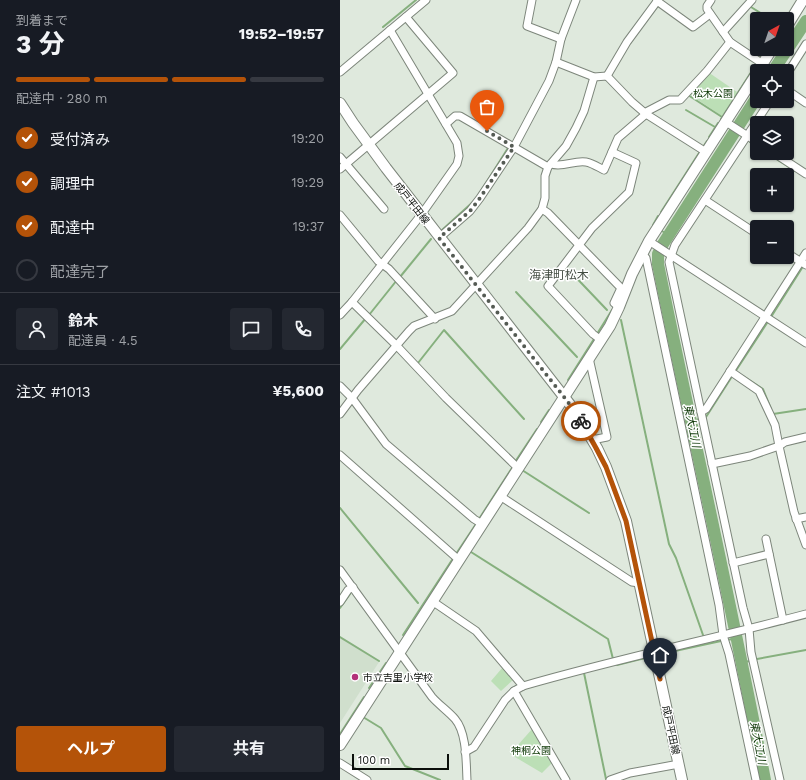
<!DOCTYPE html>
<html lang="ja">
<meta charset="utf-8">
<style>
:root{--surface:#171b24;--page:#242831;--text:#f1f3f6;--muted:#9ea1a6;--line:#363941;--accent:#b45309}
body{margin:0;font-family:"Work Sans","Noto Sans JP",sans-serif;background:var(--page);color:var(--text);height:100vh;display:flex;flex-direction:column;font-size:15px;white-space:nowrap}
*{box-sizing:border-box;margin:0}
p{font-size:13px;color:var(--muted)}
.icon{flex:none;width:22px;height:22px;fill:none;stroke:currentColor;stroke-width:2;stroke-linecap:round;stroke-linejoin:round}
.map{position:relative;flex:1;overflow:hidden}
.panel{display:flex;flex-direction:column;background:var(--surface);width:340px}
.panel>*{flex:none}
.needle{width:26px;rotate:40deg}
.fabs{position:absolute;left:410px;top:12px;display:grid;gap:8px}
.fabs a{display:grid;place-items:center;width:44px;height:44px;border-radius:4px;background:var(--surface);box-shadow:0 1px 3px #0004;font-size:20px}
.scale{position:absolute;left:12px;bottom:10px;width:97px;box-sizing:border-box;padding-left:4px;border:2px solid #0b0f0b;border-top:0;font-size:11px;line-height:14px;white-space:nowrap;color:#0b0f0b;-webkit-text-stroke:3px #fff;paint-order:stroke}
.pin{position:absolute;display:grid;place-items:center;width:34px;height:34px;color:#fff;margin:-41px -17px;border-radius:50% 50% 50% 0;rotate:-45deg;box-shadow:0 0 4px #0007}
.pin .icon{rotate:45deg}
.courier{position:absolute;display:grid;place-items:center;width:40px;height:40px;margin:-20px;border:3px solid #b45309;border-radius:50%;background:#fff;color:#222;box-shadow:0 1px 5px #0007}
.overview em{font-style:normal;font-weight:700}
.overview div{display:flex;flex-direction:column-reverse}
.overview{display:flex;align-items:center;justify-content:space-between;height:68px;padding:0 16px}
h1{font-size:26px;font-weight:700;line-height:30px}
.bar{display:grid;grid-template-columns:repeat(4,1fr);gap:6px 4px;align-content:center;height:48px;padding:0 16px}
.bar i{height:5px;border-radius:3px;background:var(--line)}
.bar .selected{background:var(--accent)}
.bar p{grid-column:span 4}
.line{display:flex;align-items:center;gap:10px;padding:0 16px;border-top:1px solid var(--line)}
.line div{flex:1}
.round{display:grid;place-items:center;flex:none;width:42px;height:42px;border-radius:4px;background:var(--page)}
ol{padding:0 16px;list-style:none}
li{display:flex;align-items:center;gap:12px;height:44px}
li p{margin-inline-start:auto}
li .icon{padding:4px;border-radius:50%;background:var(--accent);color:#fff;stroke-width:4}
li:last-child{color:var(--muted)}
li i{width:22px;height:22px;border:2px solid var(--line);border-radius:50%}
.button{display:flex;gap:8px;margin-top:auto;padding:8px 16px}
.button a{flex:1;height:46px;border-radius:4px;background:var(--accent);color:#fff;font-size:16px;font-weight:700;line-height:46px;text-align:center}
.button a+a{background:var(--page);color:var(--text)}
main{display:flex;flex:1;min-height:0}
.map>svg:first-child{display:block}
.built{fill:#d0dfcd}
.green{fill:#bcdfb6}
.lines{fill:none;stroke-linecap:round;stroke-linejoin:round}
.stream{stroke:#86b07e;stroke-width:2}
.river{stroke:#86b07e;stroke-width:12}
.street-casing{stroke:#7d867b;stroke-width:9}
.secondary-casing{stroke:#7d867b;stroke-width:12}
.street{stroke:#fff;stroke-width:7}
.secondary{stroke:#fff;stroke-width:10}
.done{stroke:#555b54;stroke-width:4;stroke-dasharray:0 7.2}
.route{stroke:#b45309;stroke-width:5}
.poi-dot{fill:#b33079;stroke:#fff;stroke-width:1.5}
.labels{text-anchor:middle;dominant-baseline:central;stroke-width:3;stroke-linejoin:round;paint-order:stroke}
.park-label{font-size:10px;fill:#0a3502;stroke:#fff}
.street-label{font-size:10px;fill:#0b0f0b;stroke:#fff}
.poi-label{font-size:10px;fill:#0b0f0b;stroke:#fff;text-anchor:start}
.water-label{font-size:11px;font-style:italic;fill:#093402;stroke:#fff}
.quarter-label{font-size:12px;fill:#434c42;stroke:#fff}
</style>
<main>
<section class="panel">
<div class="overview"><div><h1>3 分</h1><p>到着まで</p></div><em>19:52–19:57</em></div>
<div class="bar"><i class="selected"></i><i class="selected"></i><i class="selected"></i><i></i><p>配達中 · 280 m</p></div>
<ol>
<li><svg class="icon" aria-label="check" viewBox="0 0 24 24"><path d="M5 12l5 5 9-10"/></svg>受付済み<p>19:20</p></li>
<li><svg class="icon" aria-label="check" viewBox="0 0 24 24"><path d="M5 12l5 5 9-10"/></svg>調理中<p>19:29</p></li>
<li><svg class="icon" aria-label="check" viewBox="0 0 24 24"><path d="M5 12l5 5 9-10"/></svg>配達中<p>19:37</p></li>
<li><i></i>配達完了</li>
</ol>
<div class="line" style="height:72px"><a class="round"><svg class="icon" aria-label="person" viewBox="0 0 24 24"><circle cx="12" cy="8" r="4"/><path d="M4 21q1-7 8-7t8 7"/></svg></a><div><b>鈴木</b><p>配達員 · 4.5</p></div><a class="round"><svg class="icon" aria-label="chat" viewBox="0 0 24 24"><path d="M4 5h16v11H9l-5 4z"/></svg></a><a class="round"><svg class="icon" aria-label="phone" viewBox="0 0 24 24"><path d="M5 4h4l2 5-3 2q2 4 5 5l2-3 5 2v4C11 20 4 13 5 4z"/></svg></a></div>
<div class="line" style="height:52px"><div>注文 #1013</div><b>¥5,600</b></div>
<div class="button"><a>ヘルプ</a><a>共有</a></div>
</section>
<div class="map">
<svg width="466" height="780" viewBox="0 0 466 780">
<rect width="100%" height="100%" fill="#dfe9dd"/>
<path class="built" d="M0,638l39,24 -39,61z"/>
<g class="green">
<path d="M368,72l29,20 -15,24 -33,-22z"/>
<path d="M163,667l11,12 -13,12 -10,-10z"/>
<path d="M193,728l20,34 -11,11 -32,-19z"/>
</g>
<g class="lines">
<g class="stream">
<path d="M411,7l19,12"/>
<path d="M43,27l33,-27"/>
<path d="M419,59l7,-10"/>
<path d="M348,95l34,22"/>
<path d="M346,110l29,17"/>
<path d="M381,119l36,-56"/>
<path d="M369,137l9,-14"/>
<path d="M410,142l7,4"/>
<path d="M363,147l4,-6"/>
<path d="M427,153l28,18"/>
<path d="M141,191l27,-43"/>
<path d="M321,212l38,-59"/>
<path d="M313,225l5,-9"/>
<path d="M102,230l32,-29"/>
<path d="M320,230l9,5"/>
<path d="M337,255l7,5"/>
<path d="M227,268l40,42"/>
<path d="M60,277l31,-38"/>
<path d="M176,292l61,65"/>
<path d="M29,315l28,-35"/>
<path d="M431,317l31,-49"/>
<path d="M281,320l48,224 7,14 27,77"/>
<path d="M257,334l15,-24"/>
<path d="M0,349l26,-31"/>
<path d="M78,363l26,-33 80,89"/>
<path d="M395,372l32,-49"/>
<path d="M403,376l20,13 8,20"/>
<path d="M228,380l26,-41"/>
<path d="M433,413v1l33,-5"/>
<path d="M364,417h2l25,-39"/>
<path d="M201,422l8,-12"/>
<path d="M351,422l8,-3"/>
<path d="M175,462l22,-33"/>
<path d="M182,470l67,43"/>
<path d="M0,508l78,95"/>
<path d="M139,519l33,-51"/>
<path d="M131,552l137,87 5,20"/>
<path d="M116,554l20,-30"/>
<path d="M0,608l10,-14"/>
<path d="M63,635l49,-75"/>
<path d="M0,637l39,24"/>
<path d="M387,640l11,-2"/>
<path d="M321,654l60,-13"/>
<path d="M417,659l49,-9"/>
<path d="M403,662l8,-1"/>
<path d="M277,665l32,-8"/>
<path d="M245,672l-1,1 22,106"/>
<path d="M29,688l17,-25"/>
<path d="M23,717l18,11 24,38 35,14"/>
<path d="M0,734l24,-37"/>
</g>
<g class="river">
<path d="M433,71l33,-50"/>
<path d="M417,97l-94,147 -5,10v10c35,172 74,343 107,516"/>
</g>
<defs>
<g id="street">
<path d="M192,0l-5,26 34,13"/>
<path d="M371,0l-4,6v3l23,33 33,22"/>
<path d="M317,1l36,26 17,-13"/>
<path d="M383,32l29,-32"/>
<path d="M216,62l38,15 13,-1"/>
<path d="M0,72l86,-72"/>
<path d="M447,74l19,-30"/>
<path d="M267,76l25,26 14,12 60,38"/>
<path d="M267,76l20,-34 31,-42"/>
<path d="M447,90l19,13"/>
<path d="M430,101l-95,144 -6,17 32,150 5,-3 100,-156"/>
<path d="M304,113l25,-13h11l27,-29 23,-29"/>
<path d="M386,122l31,20"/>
<path d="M106,124l9,-8h5l88,51"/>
<path d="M434,153l32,21"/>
<path d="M0,157l44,52"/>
<path d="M211,164c12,4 23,-4 35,-2 6,1 12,5 18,8l14,-32 28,-24"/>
<path d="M0,169l113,-96 -47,-56"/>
<path d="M365,200l52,34"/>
<path d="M202,209l6,4 73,75 -7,15 5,4"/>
<path d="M0,215l38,46 11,8 46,50"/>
<path d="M99,238l31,-27 10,-13 34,-51 35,-66 7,-19 5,-23 15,-39"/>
<path d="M309,241l157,102"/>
<path d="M447,253l19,12"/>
<path d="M302,254l4,4 73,347 4,30 6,19 27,126"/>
<path d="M12,302l44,43 50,53 72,70"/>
<path d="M0,315l12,-13 69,-87 36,-51 2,-8 -2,-13 -67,-113"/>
<path d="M261,340l-8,-6 -45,-48 44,-58 37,-36 7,-29 -24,-11"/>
<path d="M249,358l18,79 -15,3"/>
<path d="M0,386l12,12 34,46 88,75 8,5"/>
<path d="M361,412l42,196 6,21 2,23 29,128"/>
<path d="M0,414l18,-24 51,-59 5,-5 38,-15 76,-83 14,-19 3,-11v-22l3,-9 18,-21 10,-18 8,-17 10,-34"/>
<path d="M466,437l-21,5 -6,4 15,66 12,33"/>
<path d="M0,455l119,105"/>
<path d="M372,464l38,-8 29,-10 -4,-21 -16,-34 -29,-20"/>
<path d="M160,496l132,86 7,1"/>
<path d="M456,519l10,-2"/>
<path d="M426,539l17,81"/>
<path d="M393,563l36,-9"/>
<path d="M0,570l92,127c7,8 16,14 23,22 12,14 11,43 12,61"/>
<path d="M92,601l44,30 47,55"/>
<path d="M0,602l8,-12 5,-3"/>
<path d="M174,691l52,89"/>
<path d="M125,752l9,-5 31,-47 9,-9 9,-5c93,-27 189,-47 283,-72"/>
<path d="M0,763l27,17"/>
<path d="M270,780l20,-7 49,-9"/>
</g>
<g id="secondary">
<path d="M447,26l16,-26"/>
<path d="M418,71l14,-22"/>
<path d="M0,103l13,20 33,45 189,243 22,37 9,19 20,54 56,259"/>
<path d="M0,745l270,-419 9,-19 13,-33 17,-33 108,-168"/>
</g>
</defs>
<use href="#street" class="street-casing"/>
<use href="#secondary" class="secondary-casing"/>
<use href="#street" class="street"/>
<use href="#secondary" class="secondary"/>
</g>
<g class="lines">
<path class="done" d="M147,131l27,16 -34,51 -10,13 -31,27 136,173 6,10"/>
<path class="route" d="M241,421l15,27 10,19 20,54 34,158"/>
</g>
<circle class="poi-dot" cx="15" cy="677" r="4"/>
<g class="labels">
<g class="park-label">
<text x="373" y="93">松木公園</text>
<text x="191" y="750">神桐公園</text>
</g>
<g class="street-label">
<text transform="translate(72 203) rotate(52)">成戸平田線</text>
<text transform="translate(331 730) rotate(78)">成戸平田線</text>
</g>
<g class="poi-label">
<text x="23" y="677">市立吉里小学校</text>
</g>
<g class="water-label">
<text transform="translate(352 426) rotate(78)">東大江川</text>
<text transform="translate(418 743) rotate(79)">東大江川</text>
</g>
<g class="quarter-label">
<text x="219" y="275">海津町松木</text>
</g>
</g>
</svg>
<div class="fabs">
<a><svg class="needle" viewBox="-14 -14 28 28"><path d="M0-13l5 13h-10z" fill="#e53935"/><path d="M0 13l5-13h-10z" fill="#9ea1a6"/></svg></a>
<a><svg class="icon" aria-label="locate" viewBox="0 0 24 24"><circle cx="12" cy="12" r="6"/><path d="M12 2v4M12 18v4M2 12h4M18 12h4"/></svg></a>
<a><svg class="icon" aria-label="layers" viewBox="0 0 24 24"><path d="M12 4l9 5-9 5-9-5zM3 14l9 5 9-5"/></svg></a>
<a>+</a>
<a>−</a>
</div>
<div class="scale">100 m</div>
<div class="pin" style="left:147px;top:131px;background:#ea580c"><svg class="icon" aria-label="bag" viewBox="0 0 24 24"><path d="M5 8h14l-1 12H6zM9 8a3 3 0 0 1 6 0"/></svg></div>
<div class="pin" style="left:320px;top:679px;background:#1f2937"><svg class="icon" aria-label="home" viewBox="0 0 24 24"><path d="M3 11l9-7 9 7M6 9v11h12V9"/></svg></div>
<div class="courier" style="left:241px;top:421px"><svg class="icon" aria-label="bike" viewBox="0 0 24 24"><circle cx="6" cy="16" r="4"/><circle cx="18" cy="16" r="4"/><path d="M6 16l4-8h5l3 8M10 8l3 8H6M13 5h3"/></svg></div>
</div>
</main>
